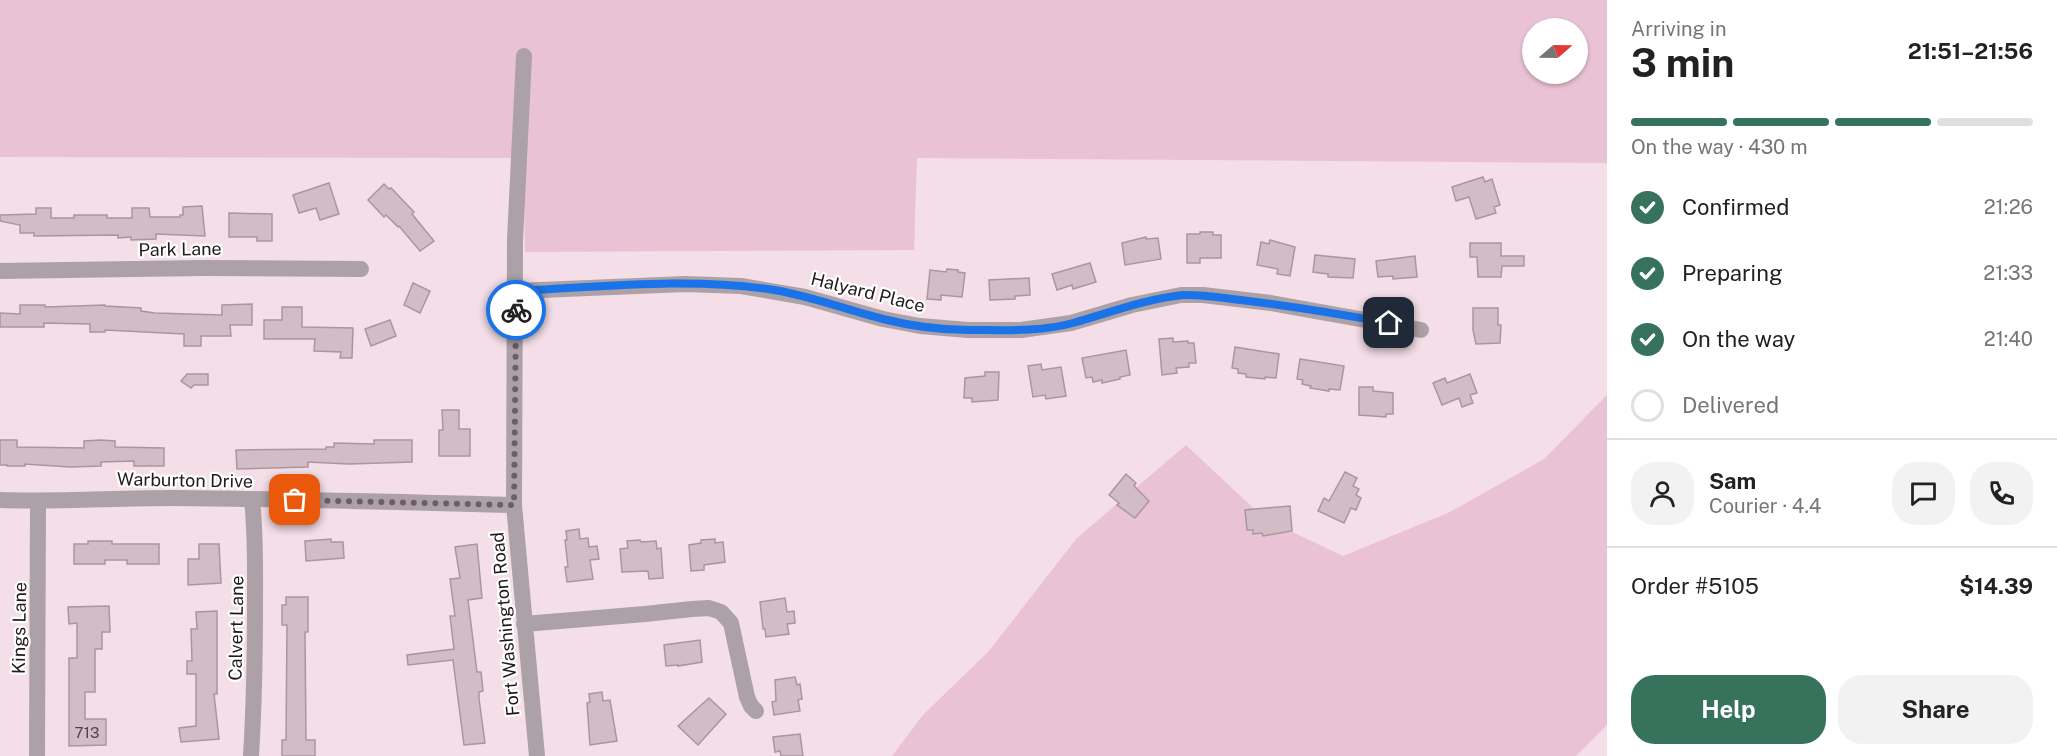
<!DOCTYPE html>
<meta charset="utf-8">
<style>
:root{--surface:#fff;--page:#f2f2f2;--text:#222;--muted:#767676;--line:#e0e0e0;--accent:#37725d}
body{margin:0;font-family:"Public Sans",sans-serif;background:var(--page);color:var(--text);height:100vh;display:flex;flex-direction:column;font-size:22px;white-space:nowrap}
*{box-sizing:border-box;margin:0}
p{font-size:20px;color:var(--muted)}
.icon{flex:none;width:33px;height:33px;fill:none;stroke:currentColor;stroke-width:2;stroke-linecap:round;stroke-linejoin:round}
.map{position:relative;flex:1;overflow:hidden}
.sheet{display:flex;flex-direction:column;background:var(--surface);width:450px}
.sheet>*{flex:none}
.needle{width:39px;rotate:70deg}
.controls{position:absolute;left:1522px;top:18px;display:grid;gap:12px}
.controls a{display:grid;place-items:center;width:66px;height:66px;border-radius:50%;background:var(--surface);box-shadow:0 2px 4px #0004;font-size:30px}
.pin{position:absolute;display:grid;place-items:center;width:51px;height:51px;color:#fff;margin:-26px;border-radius:12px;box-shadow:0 3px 9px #0006}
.courier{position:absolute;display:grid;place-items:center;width:60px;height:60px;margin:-30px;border:4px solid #1a73e8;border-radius:50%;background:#fff;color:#222;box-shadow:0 2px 8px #0007}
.headline em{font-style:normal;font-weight:700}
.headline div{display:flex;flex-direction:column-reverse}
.headline{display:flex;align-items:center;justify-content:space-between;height:102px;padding:0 24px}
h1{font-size:39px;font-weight:700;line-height:45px}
.bar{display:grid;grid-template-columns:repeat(4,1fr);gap:9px 6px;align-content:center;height:72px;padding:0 24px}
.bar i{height:8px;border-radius:4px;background:var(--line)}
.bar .on{background:var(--accent)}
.bar p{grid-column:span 4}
.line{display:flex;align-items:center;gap:15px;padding:0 24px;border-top:2px solid var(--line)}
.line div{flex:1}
.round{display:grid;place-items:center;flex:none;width:63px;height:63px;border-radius:24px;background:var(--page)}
ol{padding:0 24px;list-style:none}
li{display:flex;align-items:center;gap:18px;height:66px}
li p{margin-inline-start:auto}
li .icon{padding:6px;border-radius:50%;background:var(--accent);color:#fff;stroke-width:4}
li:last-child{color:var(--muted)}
li i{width:33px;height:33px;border:3px solid var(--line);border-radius:50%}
.button{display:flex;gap:12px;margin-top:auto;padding:12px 24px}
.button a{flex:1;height:69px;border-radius:24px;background:var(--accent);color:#fff;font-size:24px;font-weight:700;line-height:69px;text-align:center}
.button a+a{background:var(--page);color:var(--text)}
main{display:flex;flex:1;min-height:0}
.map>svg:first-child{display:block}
.green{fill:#eac2d5;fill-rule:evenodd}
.building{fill:#d2bdc7;stroke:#aa969f;stroke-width:1.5}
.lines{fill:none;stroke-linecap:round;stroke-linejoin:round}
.minor{stroke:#aba1a6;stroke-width:16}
.done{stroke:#6b5e64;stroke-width:6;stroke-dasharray:0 10.8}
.route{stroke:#1a73e8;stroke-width:8}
.labels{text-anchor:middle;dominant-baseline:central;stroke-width:4.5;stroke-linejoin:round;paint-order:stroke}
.number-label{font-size:15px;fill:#4d4248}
.street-label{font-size:18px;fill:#21191d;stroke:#fff}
</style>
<main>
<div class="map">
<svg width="1607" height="756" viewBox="0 0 1607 756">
<rect width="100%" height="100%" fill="#f4dee8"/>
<g class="green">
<path d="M0,0h1607v163l-690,-5 -3,92 -389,2 -2,-94 -523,-1zM1533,28h45v46h-45z"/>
<path d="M1607,395v330l-31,31h-684l31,-41 66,-64 88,-113 109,-93 79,74 78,37 107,-44 94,-53z"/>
</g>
<g class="building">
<path d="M1483,177l2,5 7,-3 8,26 -6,2 2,6 -20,6 -7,-22 -13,4 -4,-14z"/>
<path d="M329,183l10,31 -19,6 -4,-12 -17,5 -6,-18z"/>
<path d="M384,184l5,5 2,-1 23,24 -2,2 22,27 -14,10 -21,-25 -1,1 -12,-12 -2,2 -16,-17z"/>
<path d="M202,206l3,30 -49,-2v5l-25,1v-3l-13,1v-3l-84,1v-3h-14v-8l-20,-4v-6l36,-1v-6h15v10h23v-3h33v3h25v-10h17l1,9h30v-2h3v-8z"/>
<path d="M229,213l43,1v27h-15v-4h-28z"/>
<path d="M1200,232h13v3h8v23h-21v5h-13v-29h13z"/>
<path d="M1146,237v2l12,-1 3,21 -36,6 -3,-22z"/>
<path d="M1270,240l25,7 -5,29 -13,-2 1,-5 -21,-4 4,-23 8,2z"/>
<path d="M1470,243h31v13h23v10h-22l-1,11h-23l-1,-20h-7z"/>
<path d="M1315,255l40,4 -2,19 -25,-1v-3l-15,-2z"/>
<path d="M1415,256l2,21 -24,2v-3l-15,1 -2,-16z"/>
<path d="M1090,263l6,19 -23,7 -1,-4 -15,5 -5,-16z"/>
<path d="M947,269l11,1v2l7,1 -3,24 -21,-2v5l-14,-1 3,-29 16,2z"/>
<path d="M1029,278l1,17 -15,1v3l-25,1 -1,-20z"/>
<path d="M413,283l17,8 -10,22 -16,-8z"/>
<path d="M252,304v21h-22l1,11h-30v10h-17v-12l-79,-4v2h-15v-8l-46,-1v4h-44v-14l20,1v-9h25v2l60,-2v1l36,2v3l14,2 67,2v-10z"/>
<path d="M282,307h20v20l51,1 -1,30h-12l1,-6 -27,-1 1,-12h-51v-19h18z"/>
<path d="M1473,308h25v17h3l-1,18 -24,1 -3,-14z"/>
<path d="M390,320l6,16 -25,10 -6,-17z"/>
<path d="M1173,338v4l15,-1v2h6l2,20h-7v4l-13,1 1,5 -15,2 -3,-36z"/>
<path d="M1235,347l44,7 -3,24 -11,-1v2l-19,-2v-3l-8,-1v-4l-6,-1z"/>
<path d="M1126,350l4,25 -10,2v2l-18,4v-3l-9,2 -1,-5 -6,1 -4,-20z"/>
<path d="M1300,359l44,7 -4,24 -11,-1v2l-19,-3 1,-2 -9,-2 1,-4 -6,-1z"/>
<path d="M1041,364l1,6 19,-3 5,29 -20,3 -1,-4 -12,2 -5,-31z"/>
<path d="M985,372h14l-1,28 -26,2v-4h-8l1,-20 20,-2z"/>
<path d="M187,374h21v11h-14l-3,3 -10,-7z"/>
<path d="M1470,374l7,19 -7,2 3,8 -11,4 -3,-9 -17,7 -9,-22 12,-5 2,5z"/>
<path d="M1359,387h14v4l20,2v21h-7v3l-27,-2z"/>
<path d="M442,410h17v19h11v27h-31v-26h4z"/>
<path d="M0,440h17v7l67,1v-7l17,-1 14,1v6l49,1v18h-30v-5l-33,1v4l-31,1 -45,-3v2h-18v-1h-7z"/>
<path d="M374,440h38v22l-63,2 -41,-2v5l-71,2 -1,-19 90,-1v-2h8v-4l40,1z"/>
<path d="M1345,472l12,6 -4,8 6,3 -3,6 5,3 -5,12 -5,-2 -7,15 -26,-12 6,-13 5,3z"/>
<path d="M1126,474l10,9 -2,3 15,15 -14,17 -18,-13 2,-2 -10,-8z"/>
<path d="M1290,506l2,25 -29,5 -1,-3 -9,1v-4h-6l-2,-20z"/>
<path d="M579,529l1,10 8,-1 1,9 8,-1 2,13 -9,1 3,19 -26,3 -2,-15h3l-3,-27h2l-1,-9z"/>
<path d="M331,539v3h12l1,16 -38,3 -1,-20z"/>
<path d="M715,539v4l8,-1 2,20 -21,3v5l-13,1 -2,-26 12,-2v-3z"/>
<path d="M640,540l1,2 15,-1 1,8 4,-1 2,30 -14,1 -1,-8 -26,1 -2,-23 8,-1 -1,-7z"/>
<path d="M88,541h24v3h47v20h-32v-4h-22v4h-31v-20h14z"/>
<path d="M199,544h20l2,39 -33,2v-26h11z"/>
<path d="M477,544l5,54 -14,2 9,72h4l2,19 -4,1v7l6,44 -21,2 -11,-85 -45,5 -1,-10 47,-6 -4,-33h5l-5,-37 10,-1 -5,-31z"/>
<path d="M286,597h22v35h-3l1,108h9v16h-33v-16h4l1,-115h-5v-20h4z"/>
<path d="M785,598l2,14 7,-1 1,12 -8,1 2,10 -23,3 -1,-8h-2l-3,-27z"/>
<path d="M109,606l1,26h-8v17h-7v43h-10v27h21v26l-37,1v-88h8v-35l-8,1 -1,-17z"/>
<path d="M217,611v83h-3l5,45 -38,3 -2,-14 17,-2v-52h-9v-13h5l-1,-32h6l-1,-17z"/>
<path d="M700,640l2,22 -24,4v-1l-12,1 -2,-21z"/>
<path d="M795,677l2,8 3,-1 2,15 -4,1 2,11 -26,4 -2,-13 4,-1 -1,-21z"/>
<path d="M602,692l1,9 7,-1 7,41 -27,4 -3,-42 3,-1 -1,-8z"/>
<path d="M709,698l17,16 -28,31 -20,-19z"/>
<path d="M800,734l3,22h-22l-1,-5 -5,1 -2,-15z"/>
</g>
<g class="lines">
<g class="minor">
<path d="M524,56l-9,184 -1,265 23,251"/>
<path d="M0,271l202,-3 159,1"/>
<path d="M516,291l169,-7 56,2 64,11 78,22 37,7 48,4h53l50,-7 61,-18 49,-10h22l68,8 150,27"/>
<path d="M0,500c57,2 115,-2 173,-2 113,1 227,4 341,7"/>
<path d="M524,624l121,-10 47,-5 17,-1 12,4 10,11 16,74 4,9 5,5"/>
<path d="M37,756l1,-255"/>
<path d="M251,756c3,-50 4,-99 4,-149 0,-36 1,-71 -3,-107"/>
</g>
</g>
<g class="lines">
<path class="done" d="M295,500l219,5 2,-195"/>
<path class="route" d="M516,310v-19c85,-4 173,-14 258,-1 37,6 73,20 109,29 28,7 57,11 86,11 34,0 71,2 104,-7 36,-10 72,-24 110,-28 19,-1 39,3 58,5 50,6 99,14 148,23"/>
</g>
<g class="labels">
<g class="number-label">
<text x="87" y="732">713</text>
</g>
<g class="street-label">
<text transform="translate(180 249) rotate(-1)">Park Lane</text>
<text transform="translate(868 292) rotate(14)">Halyard Place</text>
<text transform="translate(185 480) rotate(1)">Warburton Drive</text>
<text transform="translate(505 624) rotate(-95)">Fort Washington Road</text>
<text transform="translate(19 628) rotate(-89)">Kings Lane</text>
<text transform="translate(236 628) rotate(-89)">Calvert Lane</text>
</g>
</g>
</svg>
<div class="controls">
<a><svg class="needle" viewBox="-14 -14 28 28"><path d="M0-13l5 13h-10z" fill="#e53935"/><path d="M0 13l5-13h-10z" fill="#767676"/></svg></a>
</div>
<div class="pin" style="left:295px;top:500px;background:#ea580c"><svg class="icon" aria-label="bag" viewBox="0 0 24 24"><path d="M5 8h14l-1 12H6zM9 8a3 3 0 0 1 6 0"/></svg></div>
<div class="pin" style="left:1389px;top:323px;background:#1f2937"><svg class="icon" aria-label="home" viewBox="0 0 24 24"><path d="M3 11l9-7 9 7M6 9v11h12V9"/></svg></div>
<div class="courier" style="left:516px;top:310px"><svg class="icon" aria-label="bike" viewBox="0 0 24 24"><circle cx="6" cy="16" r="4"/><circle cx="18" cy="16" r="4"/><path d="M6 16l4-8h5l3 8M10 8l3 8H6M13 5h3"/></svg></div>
</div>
<section class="sheet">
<div class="headline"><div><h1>3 min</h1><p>Arriving in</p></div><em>21:51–21:56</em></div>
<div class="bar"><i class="on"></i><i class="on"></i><i class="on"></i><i></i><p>On the way · 430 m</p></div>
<ol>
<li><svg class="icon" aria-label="check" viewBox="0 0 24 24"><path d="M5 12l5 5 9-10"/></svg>Confirmed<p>21:26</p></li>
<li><svg class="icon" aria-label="check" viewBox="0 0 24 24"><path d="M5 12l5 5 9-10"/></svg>Preparing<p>21:33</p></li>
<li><svg class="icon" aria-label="check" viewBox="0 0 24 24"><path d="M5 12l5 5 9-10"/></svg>On the way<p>21:40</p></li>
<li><i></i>Delivered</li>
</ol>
<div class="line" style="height:108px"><a class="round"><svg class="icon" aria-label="person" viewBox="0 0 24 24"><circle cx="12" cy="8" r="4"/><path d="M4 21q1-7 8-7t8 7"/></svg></a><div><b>Sam</b><p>Courier · 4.4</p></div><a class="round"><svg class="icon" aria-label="chat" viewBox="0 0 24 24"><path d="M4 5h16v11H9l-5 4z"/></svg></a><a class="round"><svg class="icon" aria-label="phone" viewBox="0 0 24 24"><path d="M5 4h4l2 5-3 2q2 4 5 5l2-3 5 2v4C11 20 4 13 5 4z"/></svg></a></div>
<div class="line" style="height:78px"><div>Order #5105</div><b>$14.39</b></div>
<div class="button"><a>Help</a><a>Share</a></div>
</section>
</main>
